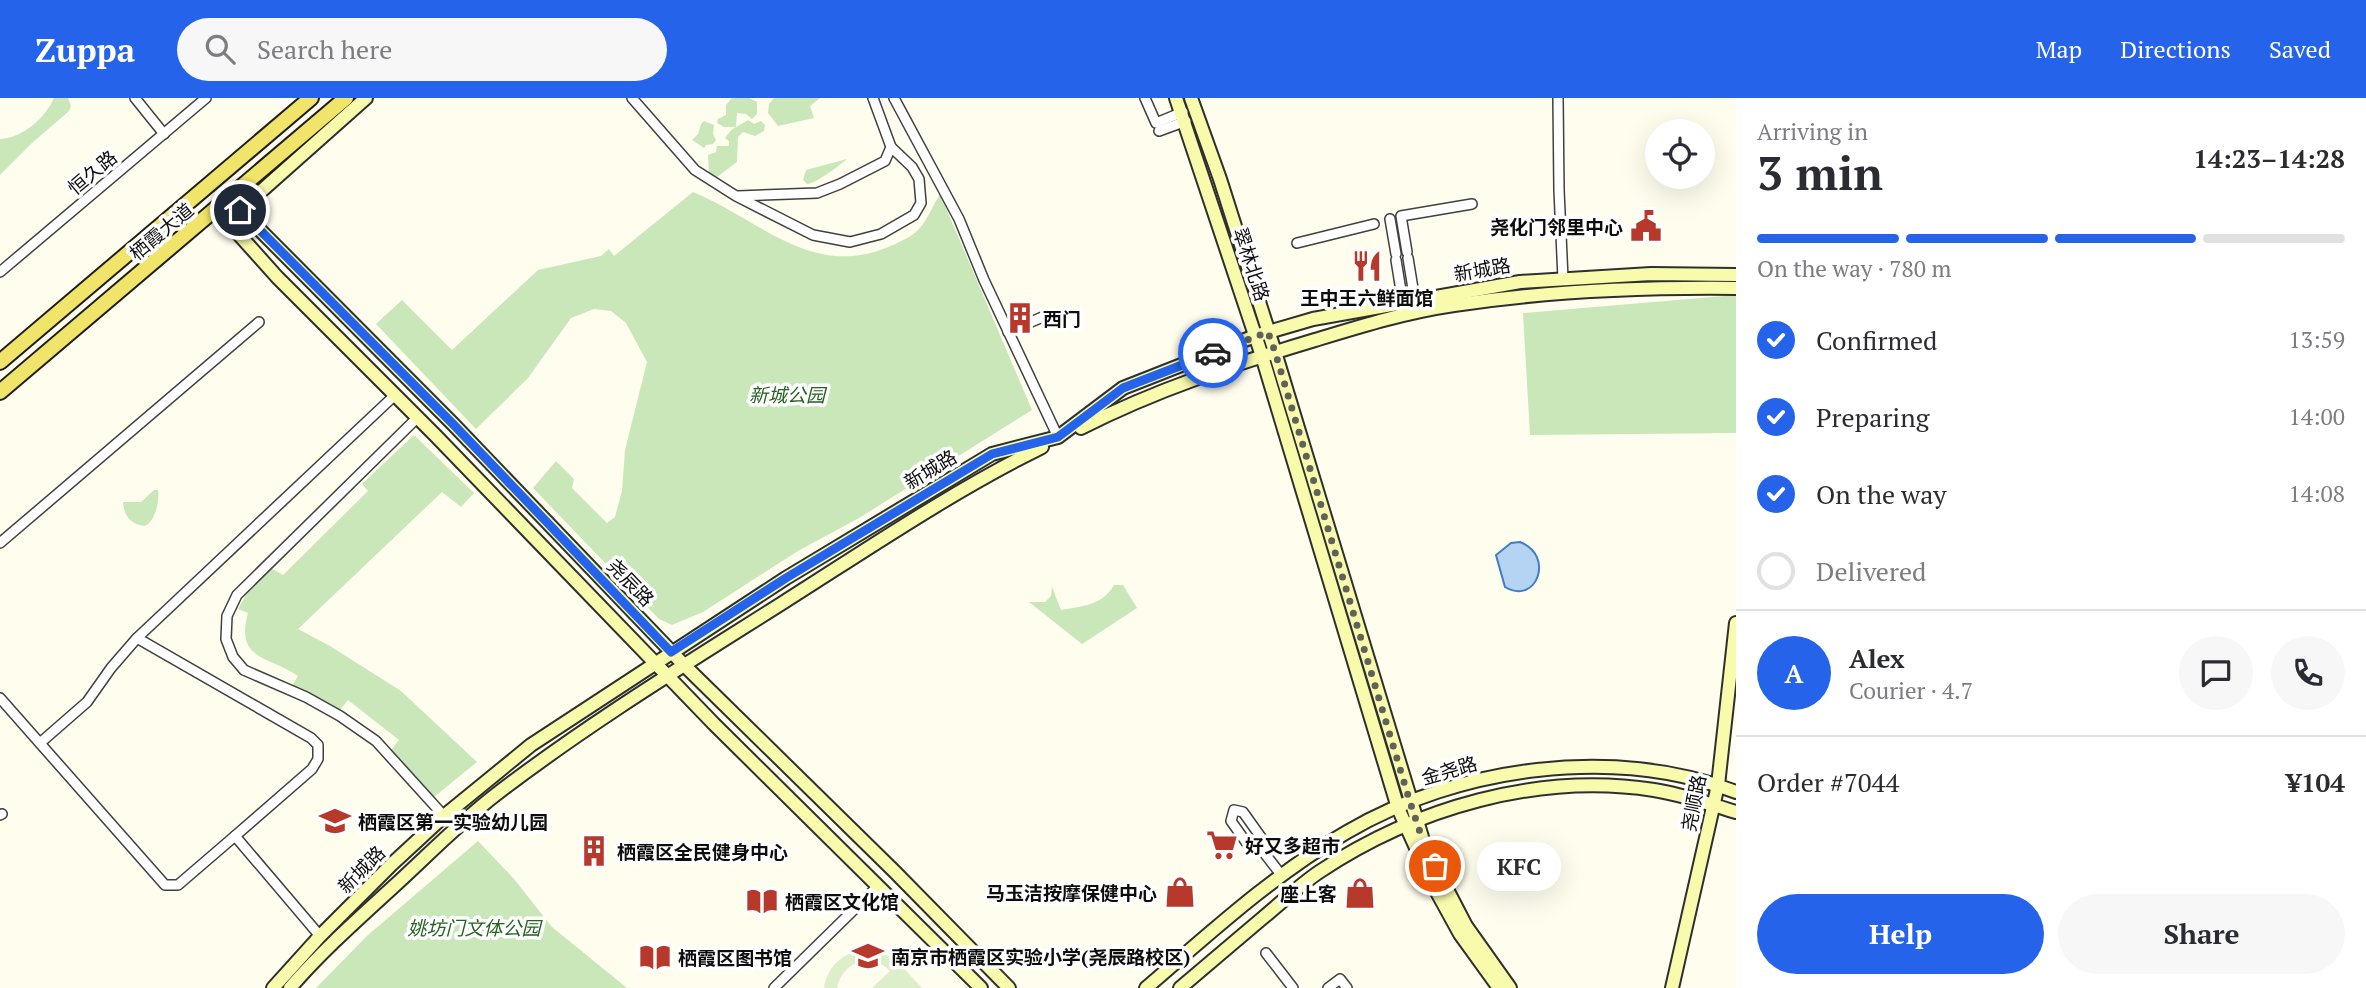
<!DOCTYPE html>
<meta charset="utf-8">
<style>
:root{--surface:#fff;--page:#f7f7f7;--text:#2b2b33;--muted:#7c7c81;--line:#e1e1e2;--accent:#2563eb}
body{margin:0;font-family:"PT Serif","Noto Sans SC",serif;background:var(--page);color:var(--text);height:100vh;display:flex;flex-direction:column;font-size:26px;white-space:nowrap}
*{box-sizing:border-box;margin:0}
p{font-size:23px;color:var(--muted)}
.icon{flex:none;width:38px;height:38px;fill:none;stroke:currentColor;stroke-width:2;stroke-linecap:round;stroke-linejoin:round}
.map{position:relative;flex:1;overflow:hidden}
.side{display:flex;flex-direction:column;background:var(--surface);width:630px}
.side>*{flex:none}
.fabs{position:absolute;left:1645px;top:21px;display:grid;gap:14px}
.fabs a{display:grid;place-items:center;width:70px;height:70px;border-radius:50%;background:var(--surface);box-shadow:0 7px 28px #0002;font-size:35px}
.pin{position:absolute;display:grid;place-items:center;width:60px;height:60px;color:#fff;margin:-30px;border:4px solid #fff;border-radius:50%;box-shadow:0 2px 7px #0007}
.courier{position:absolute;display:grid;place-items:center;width:70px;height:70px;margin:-35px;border:5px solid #2563eb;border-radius:50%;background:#fff;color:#222;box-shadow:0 2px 9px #0007}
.bubble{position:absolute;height:49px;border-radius:24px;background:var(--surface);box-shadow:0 7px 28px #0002;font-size:23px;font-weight:700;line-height:49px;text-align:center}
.summary em{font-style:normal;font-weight:700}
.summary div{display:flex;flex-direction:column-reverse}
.summary{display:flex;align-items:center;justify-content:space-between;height:119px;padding:0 21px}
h1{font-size:46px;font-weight:700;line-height:52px}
.bar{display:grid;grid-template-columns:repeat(4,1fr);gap:10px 7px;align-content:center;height:84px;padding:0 21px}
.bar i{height:9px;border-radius:5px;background:var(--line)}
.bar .selected{background:var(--accent)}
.bar p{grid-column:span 4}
.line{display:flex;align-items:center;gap:18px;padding:0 21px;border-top:2px solid var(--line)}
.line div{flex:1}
.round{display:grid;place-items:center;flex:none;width:74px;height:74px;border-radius:37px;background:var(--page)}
ol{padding:0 21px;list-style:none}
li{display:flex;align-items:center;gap:21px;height:77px}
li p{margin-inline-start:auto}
li .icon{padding:7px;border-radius:50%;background:var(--accent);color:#fff;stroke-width:4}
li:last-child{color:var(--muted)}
li i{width:38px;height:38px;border:4px solid var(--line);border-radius:50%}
.action{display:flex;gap:14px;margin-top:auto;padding:14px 21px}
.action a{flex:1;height:80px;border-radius:42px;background:var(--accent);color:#fff;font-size:28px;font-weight:700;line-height:80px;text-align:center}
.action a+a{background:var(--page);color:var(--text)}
header{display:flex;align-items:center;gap:42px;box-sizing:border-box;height:98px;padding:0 35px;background:var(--accent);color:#fff}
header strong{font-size:33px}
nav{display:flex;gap:38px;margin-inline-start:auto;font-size:24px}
.search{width:490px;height:63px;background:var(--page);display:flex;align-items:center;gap:18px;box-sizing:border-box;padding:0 24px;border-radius:38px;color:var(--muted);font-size:26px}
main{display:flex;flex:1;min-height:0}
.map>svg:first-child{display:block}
.green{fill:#cae7b9}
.pitch{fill:#ddeeca}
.water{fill:#b5d3f3;stroke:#407dc6;stroke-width:2}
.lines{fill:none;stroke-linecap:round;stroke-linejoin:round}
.street-casing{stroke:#404040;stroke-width:12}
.secondary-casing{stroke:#2f2f2f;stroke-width:16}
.primary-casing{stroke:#1e1e1e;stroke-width:18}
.street{stroke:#fff;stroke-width:9}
.secondary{stroke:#f8fbac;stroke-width:12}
.primary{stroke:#f1e46a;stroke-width:14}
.done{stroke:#61615c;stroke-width:7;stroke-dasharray:0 12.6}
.route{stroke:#2563eb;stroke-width:9}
.labels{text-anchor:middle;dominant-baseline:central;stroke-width:7;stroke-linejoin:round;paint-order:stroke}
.street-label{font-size:19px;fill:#0d0d0d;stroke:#fff}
.poi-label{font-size:19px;font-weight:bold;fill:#0d0d0d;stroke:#fff;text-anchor:start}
.park-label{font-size:19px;font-style:italic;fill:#256121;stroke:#fff}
</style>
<header>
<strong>Zuppa</strong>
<div class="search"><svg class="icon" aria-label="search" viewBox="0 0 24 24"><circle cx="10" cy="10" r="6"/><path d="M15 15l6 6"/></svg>Search here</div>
<nav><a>Map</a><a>Directions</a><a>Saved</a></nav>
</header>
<main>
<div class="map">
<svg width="1736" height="890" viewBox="0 0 1736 890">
<rect width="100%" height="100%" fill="#fefdee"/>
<g class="green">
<path d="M54,0h14l3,8 -2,5 -37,32 -32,32v-36c23,-1 45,-21 54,-41z"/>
<path d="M732,0h17l8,4v12l-5,5 -6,-5 -9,-1 -1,14h-12l-7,-4 1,-4 8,-4v-10z"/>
<path d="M774,0h46l-10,8 4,12 -36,8 -10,-13 1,-9z"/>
<path d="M748,22l6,4 7,-3 4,4 -1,6 -9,5 -12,-4 -5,5 -1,25 -20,15 -8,-4 -1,-18 8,-3 1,-6h12v-5l-4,-3 6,-8z"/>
<path d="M704,23l10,4 -1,9 3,6 -3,4 -7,1 -2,3 -12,-8 6,-6 3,-10z"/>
<path d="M847,61c-8,7 -31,24 -40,25l-4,-4 3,-10z"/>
<path d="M693,94c64,26 116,85 190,57 10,-4 25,-10 34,-18 9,-8 16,-26 23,-37l92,216 -173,108 -61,33 -95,61 -31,13 -13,-6 -126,-131 23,-27 18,18 -2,9 35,35 8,-6 7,-26 3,-41 22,-88 -21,-39 -15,-12 -17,-2 -23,9 -43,60 -52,51 -100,-105 26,-24 50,50 86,-80 63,-14 8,-7 5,7z"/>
<path d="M1736,197v138l-206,2 -7,-122z"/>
<path d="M414,337l60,58 -13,14 -19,-15 -144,137 32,17 71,45 76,71 -43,35 -43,-47 8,-10 -51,-40 -8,10 -48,-24 6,-10c-30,-21 -63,-15 -50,-63l-10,-4 8,-14 25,-27 12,7 85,-84 -6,-7z"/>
<path d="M154,392h4c2,11 -3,31 -13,36 -15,-2 -21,-10 -22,-24h18z"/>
<path d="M1114,487h9l14,23 -55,36 -53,-42h16l6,-6 1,-9 9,23c21,-4 41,-4 53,-25z"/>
<path d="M478,743l36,38 38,48 75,61h-311l52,-53z"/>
</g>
<path class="pitch" d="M870,851l24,9 28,30h-50l18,-17c-19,-20 -48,-9 -53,17h-13c4,-24 22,-38 46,-39z"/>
<path class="water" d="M1520,444c35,13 17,64 -15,45l-9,-32 15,-12z"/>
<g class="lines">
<defs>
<g id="street">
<path d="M135,0l29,36"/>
<path d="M632,0l63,72 41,26 77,39 37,7 31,-8 33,-19 7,-12 -2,-24 -7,-12 -21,-20 -18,-49"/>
<path d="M894,0l65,121 25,61 74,157"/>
<path d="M1145,0l11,25 27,-11"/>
<path d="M1558,0l1,92 4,89"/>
<path d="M1159,33l27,-10"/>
<path d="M738,98l79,-3 23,-9 45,-23 6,-14"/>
<path d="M1390,121l6,35"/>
<path d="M1297,145l77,-19"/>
<path d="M1407,154l-6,-36 71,-12"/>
<path d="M1408,160l7,43"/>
<path d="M1396,162l7,43"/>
<path d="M0,174l206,-174"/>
<path d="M1008,234l39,-17"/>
<path d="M418,319l-181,178 -10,21 -1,23 7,18 11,13 62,27 34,19 36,25 68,75"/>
<path d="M0,445l259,-221"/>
<path d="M137,540l174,100 7,7v14l-6,10 -77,67"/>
<path d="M0,600l165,187h13l57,-49 85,100"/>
<path d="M40,645l47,-41 24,-34 26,-30 258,-243"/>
<path d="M0,717l2,-1"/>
<path d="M1262,752l-11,-1 -20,-28 3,-11 9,2 20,28 -1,10 20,26"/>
<path d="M1266,855l27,35"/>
<path d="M774,890l103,-101"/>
<path d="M1328,890l12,-9 7,9"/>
</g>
<g id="secondary">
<path d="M1176,0l86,258 136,452 34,75 28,51 39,54"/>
<path d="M1191,0l29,81 55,173 150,495 41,79 44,62"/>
<path d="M229,101l224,225 231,241 210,206 115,117"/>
<path d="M217,112l60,67 158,158 279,289 267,264"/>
<path d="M240,112l126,-112"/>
<path d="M1081,330c74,-38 154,-64 234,-88 46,-14 91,-28 139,-35 93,-14 188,-18 282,-17"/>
<path d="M273,890l47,-52 72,-72 52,-48 87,-71 255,-167 206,-124 66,-17 65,-49 132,-52 58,-17 207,-37 131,-8 85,1"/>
<path d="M290,890c31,-36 67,-68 102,-100 34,-31 66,-64 102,-92 92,-71 192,-132 290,-194 85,-54 169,-111 258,-155"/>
<path d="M1146,890c64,-55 128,-114 201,-156 111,-65 267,-87 389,-40"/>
<path d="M1180,890c28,-24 57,-48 85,-72 18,-15 35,-31 54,-44 96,-64 219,-100 335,-82 27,4 55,14 82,22"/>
<path d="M1672,890l46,-203 18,-162"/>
</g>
<g id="primary">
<path d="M0,264l311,-264"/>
<path d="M0,294l346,-294"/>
</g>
</defs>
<use href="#street" class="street-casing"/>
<use href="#secondary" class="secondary-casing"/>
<use href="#primary" class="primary-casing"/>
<use href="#street" class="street"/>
<use href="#secondary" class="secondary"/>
<use href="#primary" class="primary"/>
</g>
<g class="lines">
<path class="done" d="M1213,255l55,-21 7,20 135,450 15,45 10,19"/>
<path class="route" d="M240,112l213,214 218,228 115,-74 206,-124 66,-17 65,-49 90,-35"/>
</g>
<defs>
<symbol id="civic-bare" viewBox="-9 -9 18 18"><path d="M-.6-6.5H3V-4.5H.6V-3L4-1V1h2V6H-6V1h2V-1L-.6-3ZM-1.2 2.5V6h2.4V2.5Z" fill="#b6392c" stroke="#fff" stroke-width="2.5" paint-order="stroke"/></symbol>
<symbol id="restaurant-bare" viewBox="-9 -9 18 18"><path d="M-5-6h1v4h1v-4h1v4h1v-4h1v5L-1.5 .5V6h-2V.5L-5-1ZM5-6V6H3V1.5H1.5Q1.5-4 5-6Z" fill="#b6392c" stroke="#fff" stroke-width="2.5" paint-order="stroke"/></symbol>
<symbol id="building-bare" viewBox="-9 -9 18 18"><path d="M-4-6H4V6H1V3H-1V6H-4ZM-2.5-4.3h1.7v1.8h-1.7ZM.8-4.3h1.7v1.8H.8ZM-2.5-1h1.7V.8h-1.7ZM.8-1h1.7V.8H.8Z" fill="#b6392c" stroke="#fff" stroke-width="2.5" paint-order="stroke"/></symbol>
<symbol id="school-bare" viewBox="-9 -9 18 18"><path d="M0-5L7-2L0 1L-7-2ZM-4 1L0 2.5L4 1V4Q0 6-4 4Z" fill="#b6392c" stroke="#fff" stroke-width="2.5" paint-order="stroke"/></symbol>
<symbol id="supermarket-bare" viewBox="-9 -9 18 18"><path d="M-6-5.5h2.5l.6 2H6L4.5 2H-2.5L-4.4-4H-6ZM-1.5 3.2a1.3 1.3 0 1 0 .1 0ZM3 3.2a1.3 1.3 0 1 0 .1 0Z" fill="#b6392c" stroke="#fff" stroke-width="2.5" paint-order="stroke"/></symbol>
<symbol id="shop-bare" viewBox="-9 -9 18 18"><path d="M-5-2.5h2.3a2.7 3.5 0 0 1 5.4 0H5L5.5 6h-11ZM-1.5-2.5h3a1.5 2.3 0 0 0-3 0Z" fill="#b6392c" stroke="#fff" stroke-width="2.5" paint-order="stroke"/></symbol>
<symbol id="library-bare" viewBox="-9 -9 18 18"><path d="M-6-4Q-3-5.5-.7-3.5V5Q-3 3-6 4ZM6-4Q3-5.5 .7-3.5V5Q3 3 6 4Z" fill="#b6392c" stroke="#fff" stroke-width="2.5" paint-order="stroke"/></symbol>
</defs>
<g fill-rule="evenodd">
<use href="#civic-bare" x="1624" y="106" width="44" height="44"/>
<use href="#restaurant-bare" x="1345" y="146" width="44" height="44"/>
<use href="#building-bare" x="998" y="198" width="44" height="44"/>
<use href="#school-bare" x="313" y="701" width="44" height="44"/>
<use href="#supermarket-bare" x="1200" y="725" width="44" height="44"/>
<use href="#building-bare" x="572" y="731" width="44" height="44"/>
<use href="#shop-bare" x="1158" y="772" width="44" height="44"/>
<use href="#shop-bare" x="1338" y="773" width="44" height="44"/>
<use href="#library-bare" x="740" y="781" width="44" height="44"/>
<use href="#school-bare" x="846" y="836" width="44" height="44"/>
<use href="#library-bare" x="633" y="837" width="44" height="44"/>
</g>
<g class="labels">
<g class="street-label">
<text transform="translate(92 74) rotate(-40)">恒久路</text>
<text transform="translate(161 133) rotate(-40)">栖霞大道</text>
<text transform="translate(1252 166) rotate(72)">翠林北路</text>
<text transform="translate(1482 171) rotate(-10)">新城路</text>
<text transform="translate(930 371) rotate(-31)">新城路</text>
<text transform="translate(631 484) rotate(46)">尧辰路</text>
<text transform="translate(1449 672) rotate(-16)">金尧路</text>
<text transform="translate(1693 705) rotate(-79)">尧顺路</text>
<text transform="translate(361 771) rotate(-45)">新城路</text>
</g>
<g class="poi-label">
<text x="1623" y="128" text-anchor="end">尧化门邻里中心</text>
<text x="1367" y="199" text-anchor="middle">王中王六鲜面馆</text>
<text x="1043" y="220">西门</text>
<text x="358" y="723">栖霞区第一实验幼儿园</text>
<text x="1245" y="747">好又多超市</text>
<text x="617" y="753">栖霞区全民健身中心</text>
<text x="1157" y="794" text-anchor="end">马玉洁按摩保健中心</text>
<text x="1337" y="795" text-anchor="end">座上客</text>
<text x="785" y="803">栖霞区文化馆</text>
<text x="891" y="858">南京市栖霞区实验小学(尧辰路校区)</text>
<text x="678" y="859">栖霞区图书馆</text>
</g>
<g class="park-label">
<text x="787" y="296">新城公园</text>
<text x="474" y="829">姚坊门文体公园</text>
</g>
</g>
</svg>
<div class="fabs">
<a><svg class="icon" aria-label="locate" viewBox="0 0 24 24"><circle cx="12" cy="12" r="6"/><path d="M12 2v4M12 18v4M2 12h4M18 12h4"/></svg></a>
</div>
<div class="pin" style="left:1435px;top:768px;background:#ea580c"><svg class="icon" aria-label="bag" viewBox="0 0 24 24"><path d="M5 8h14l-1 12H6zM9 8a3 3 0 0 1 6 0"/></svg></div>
<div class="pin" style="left:240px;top:112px;background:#1f2937"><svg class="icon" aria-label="home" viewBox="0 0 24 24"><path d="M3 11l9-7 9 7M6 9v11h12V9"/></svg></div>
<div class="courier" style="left:1213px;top:255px"><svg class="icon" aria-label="car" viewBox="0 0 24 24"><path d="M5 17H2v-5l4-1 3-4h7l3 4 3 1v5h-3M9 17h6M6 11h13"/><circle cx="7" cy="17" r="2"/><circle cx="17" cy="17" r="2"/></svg></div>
<div class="bubble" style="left:1477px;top:744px;width:84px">KFC</div>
</div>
<section class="side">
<div class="summary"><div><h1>3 min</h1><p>Arriving in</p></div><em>14:23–14:28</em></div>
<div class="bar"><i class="selected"></i><i class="selected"></i><i class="selected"></i><i></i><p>On the way · 780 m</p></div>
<ol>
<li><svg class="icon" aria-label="check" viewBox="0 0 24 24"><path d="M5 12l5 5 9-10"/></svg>Confirmed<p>13:59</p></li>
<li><svg class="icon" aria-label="check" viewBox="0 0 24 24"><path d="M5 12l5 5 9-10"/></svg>Preparing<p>14:00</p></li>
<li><svg class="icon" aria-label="check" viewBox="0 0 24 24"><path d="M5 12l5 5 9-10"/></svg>On the way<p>14:08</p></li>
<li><i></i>Delivered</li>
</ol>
<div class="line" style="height:126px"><b class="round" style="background:var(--accent);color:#fff">A</b><div><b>Alex</b><p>Courier · 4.7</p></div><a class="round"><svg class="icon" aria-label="chat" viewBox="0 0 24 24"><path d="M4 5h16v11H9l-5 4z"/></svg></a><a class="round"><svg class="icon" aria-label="phone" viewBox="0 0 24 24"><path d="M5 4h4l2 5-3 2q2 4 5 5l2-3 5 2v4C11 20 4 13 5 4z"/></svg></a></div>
<div class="line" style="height:91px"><div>Order #7044</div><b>¥104</b></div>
<div class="action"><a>Help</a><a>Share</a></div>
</section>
</main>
